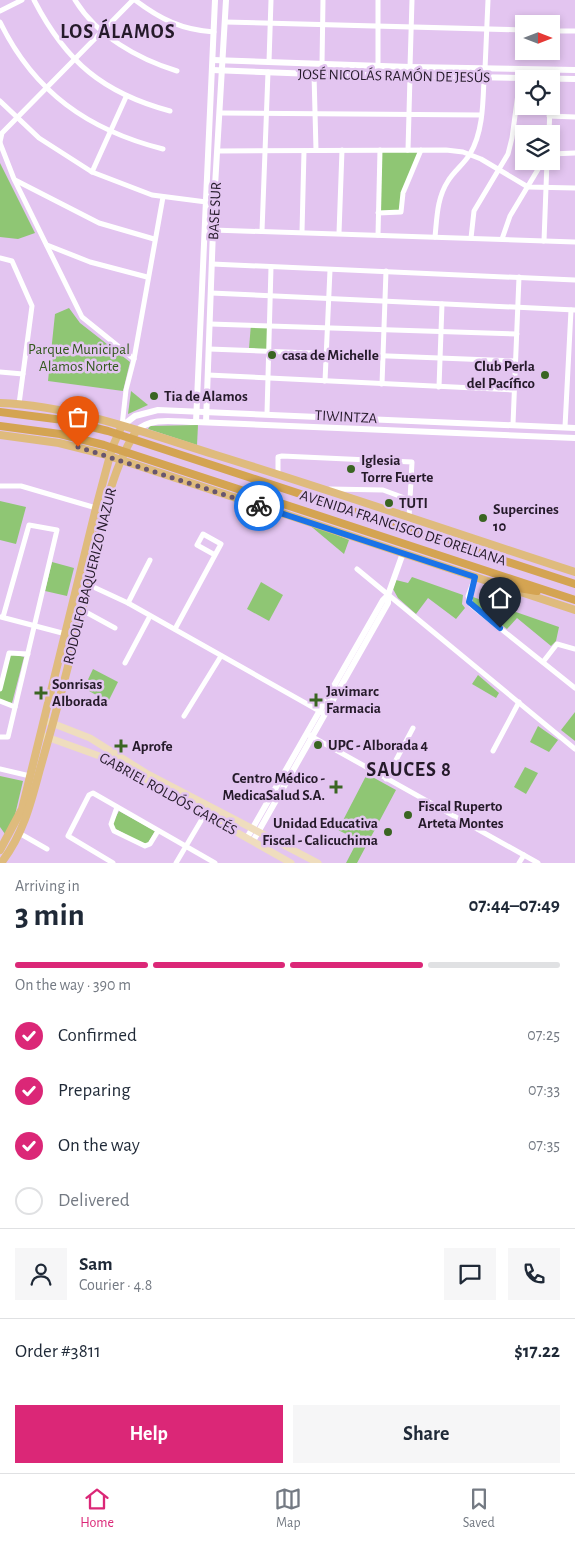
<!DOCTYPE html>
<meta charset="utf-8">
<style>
:root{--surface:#fff;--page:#f6f6f7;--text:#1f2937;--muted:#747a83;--line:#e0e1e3;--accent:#db2777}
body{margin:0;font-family:"Alegreya Sans",sans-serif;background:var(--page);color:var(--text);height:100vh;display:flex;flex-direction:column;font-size:19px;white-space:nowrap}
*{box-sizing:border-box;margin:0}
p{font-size:16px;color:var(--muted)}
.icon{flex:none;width:28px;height:28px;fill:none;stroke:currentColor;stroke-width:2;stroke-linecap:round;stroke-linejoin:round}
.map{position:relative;height:863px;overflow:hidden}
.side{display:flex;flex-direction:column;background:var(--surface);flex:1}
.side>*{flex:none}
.needle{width:32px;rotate:90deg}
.fabs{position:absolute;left:515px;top:15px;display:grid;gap:10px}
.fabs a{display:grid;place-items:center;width:45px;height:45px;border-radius:0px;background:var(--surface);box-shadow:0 2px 8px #0003;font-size:25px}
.pin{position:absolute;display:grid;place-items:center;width:42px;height:42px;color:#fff;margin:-51px -21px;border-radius:50% 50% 50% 0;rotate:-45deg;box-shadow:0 0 5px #0007}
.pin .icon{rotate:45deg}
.courier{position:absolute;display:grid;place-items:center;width:50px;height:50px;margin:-25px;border:4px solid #1a73e8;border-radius:50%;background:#fff;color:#222;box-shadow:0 1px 6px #0007}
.summary em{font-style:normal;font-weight:700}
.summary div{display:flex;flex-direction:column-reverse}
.summary{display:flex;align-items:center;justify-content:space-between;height:85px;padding:0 15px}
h1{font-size:32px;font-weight:700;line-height:38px}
.bar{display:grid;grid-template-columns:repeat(4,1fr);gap:8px 5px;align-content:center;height:60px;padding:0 15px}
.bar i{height:6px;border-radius:4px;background:var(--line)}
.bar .on{background:var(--accent)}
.bar p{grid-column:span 4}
.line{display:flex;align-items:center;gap:12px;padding:0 15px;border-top:1px solid var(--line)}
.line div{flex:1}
.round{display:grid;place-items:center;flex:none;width:52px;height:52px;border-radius:0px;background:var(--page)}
ol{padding:0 15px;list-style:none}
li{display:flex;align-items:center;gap:15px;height:55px}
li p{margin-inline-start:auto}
li .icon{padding:5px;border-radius:50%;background:var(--accent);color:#fff;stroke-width:4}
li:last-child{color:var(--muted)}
li i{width:28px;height:28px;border:2px solid var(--line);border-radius:50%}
.action{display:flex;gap:10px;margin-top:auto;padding:10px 15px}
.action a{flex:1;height:58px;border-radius:0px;background:var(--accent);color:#fff;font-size:20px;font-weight:700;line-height:58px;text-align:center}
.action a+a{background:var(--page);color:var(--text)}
.tabs{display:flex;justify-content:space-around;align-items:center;height:70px;border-top:1px solid var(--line);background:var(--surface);font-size:14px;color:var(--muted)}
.tabs a{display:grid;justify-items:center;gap:2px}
.tabs .on{color:var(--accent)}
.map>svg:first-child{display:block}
.green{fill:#8fc674}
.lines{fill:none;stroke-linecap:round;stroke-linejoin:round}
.minor{stroke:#fff;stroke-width:5}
.tertiary{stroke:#fff;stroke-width:6}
.secondary{stroke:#efddbe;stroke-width:7}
.primary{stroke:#dfbb7d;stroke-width:8}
.trunk{stroke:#d4a452;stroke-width:8}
.done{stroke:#68566f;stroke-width:5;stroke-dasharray:0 9}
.route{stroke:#1a73e8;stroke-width:6}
.poi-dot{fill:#3a6522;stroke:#e3c5f0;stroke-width:2}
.labels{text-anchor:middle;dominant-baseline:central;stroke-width:5;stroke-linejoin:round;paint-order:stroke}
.street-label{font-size:15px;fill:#251a2a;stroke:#e3c5f0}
.park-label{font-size:15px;fill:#33591d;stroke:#e3c5f0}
.poi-label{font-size:15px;font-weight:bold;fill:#251a2a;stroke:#e3c5f0;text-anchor:start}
.district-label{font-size:20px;font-weight:bold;letter-spacing:1px;fill:#251a2a;stroke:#e3c5f0}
</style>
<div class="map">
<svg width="575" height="863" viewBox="0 0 575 863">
<rect width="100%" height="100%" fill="#e3c5f0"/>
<g class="green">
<path d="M382,151h36l-18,60h-20z"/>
<path d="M0,163l35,70 -17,6 -18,-2z"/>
<path d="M69,308l11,15 50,39 -7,29 -75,-10 7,-67z"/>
<path d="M251,324l17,2 -1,24 -18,-2z"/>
<path d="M131,391l17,14 -20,9z"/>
<path d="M198,425l-1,20 -49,-16 2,-3z"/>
<path d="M0,501l26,6 -10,37 -16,-4z"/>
<path d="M307,523l42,17 -5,14z"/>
<path d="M52,562l22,6 -7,28 -22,-5z"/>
<path d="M412,577l51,18 -1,9 3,4 -9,11 -28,-21 -12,16 -18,-16 -5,-9 3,-9 12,3z"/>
<path d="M261,582l22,13 -14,26 -22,-12z"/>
<path d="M473,597l86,30 -3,14 -5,5 -34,-28 -10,11 -34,-26z"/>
<path d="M9,653l15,4 -12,46 -12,-3v-11z"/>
<path d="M93,669l25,13 -10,20 -24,-14z"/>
<path d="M478,675l21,18 -3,5 -24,-14z"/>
<path d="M575,712v29l-14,-11z"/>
<path d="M538,726l20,14 -9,12 -19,-10z"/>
<path d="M525,767l13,6 -12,21 -12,-7z"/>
<path d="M367,774l29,16 -39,73h-11l12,-23 -20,-10z"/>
<path d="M0,776l23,5 -8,34 -10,19 -5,-7z"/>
<path d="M119,811l36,20 -7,12 -5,1 -29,-16 -1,-6z"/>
</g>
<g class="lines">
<g class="minor">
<path d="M34,0c32,62 69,93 136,111"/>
<path d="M75,0c22,36 63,59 102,71"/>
<path d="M135,0c25,19 47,30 79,32"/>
<path d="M0,11l22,-11"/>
<path d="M0,22c34,70 88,108 163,127"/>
<path d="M225,22l299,8"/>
<path d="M551,31h24"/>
<path d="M269,62l2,-62"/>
<path d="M322,64l1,-64"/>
<path d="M378,66v-66"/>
<path d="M410,67l2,-67"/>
<path d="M485,69l3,-69"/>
<path d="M314,74l2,76"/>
<path d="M0,101l39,37 53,34 60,23 62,8"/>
<path d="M221,113l260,2"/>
<path d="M549,116l26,1"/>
<path d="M549,134l1,-28"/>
<path d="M0,142l2,-9 131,-133"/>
<path d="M0,143l14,36 68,138 52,42"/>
<path d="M408,150l2,-74"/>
<path d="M219,151l227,-1 17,2 18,7 47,28 47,1"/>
<path d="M551,154l24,-1"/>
<path d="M92,172l34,-75"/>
<path d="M15,180l84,43 55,16"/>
<path d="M378,213l23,-1 2,-19 18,-43"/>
<path d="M213,230l362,12"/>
<path d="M262,231l6,-159"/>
<path d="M302,232l2,-81"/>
<path d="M339,233l3,-83"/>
<path d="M378,235l2,-85"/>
<path d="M435,237c2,-20 2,-39 13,-56 6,-10 16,-17 22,-27 13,-22 13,-51 14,-76"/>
<path d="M471,238l3,-27 34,-57 4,-16 8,-59"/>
<path d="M502,239l8,-23 33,-55"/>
<path d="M544,241l3,-80"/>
<path d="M47,245l43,17 57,15"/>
<path d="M0,258l12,3 20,45 -13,98"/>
<path d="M212,264l363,16"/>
<path d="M211,293l364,17"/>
<path d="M210,324l307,10"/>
<path d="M209,349l306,12"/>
<path d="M0,372l23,2"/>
<path d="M208,375l306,15"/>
<path d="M325,381l5,-111"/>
<path d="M382,384l4,-113"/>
<path d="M439,387l3,-83"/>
<path d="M267,413l4,-146"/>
<path d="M513,424l6,-147"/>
<path d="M122,426l4,-36 8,-31 29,-162"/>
<path d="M565,427l6,-117"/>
<path d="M278,474v-17l4,-1 130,6 -3,56"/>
<path d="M0,486h21l75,22"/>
<path d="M330,489l53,1 27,10"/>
<path d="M357,569l218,180"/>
<path d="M475,577l-7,19 3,9 104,83"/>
<path d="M87,584l41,19 195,110"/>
<path d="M128,603l22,-43"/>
<path d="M82,610l33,18"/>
<path d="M1,617l65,17"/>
<path d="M175,629l46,-85 -18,-10 -6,11 18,10"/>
<path d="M543,662l14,-18 18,5"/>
<path d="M125,663l25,-47"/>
<path d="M0,689l9,-36 19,1"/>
<path d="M0,701l15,6"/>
<path d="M184,716l37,-60"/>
<path d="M309,735l229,128"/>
<path d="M0,737h8l49,-207 -28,-5 -26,92"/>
<path d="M493,751l26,-49"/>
<path d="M0,769l30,7"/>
<path d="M386,779l27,-51"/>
<path d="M117,807l-6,17 3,7 31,15 5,-2 8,-13"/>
<path d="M19,833l28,16"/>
<path d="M113,863l-45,-27 21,-41 4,-2 122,70"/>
<path d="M176,863l29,-49"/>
<path d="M519,863l5,-8"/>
</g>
<g class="tertiary">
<path d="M213,60l197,7 165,3"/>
<path d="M212,70l102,4 261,5"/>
<path d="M196,422l19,-422"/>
<path d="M206,422l8,-219 12,-203"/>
<path d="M122,426l13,-10 23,-6 417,18"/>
<path d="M136,431c15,-15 41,-9 60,-9l379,16"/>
<path d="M247,838l136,-238 5,-5"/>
<path d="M253,841l135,-238v-8l15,-42"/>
</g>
<g class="secondary">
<path d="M44,720l46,18 56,35 172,90"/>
<path d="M44,736l61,22 186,105"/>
</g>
<g class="primary">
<path d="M0,403c74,3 146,30 216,52 120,37 239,78 359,117"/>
<path d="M0,435l59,8 44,11 472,156"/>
<path d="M0,850l22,-41 74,-301 16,-60 8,-18"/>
<path d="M1,863c22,-28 30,-60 39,-94 15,-52 29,-105 42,-158 12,-53 24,-133 53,-178"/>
</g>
<g class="trunk">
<path d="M0,412l63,8 45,11 467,153"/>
<path d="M0,426l60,8 44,11 471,155"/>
<path d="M500,585l37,6"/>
</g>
</g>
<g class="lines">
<path class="done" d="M78,447l181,59"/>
<path class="route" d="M259,506l216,71 -6,25 31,26"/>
</g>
<g class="poi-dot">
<circle cx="272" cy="355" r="5"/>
<circle cx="545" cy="375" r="5"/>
<circle cx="154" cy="396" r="5"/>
<circle cx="351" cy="469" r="5"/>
<circle cx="389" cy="503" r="5"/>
<circle cx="483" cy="518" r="5"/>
<path d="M38.5 685.5h5v5h5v5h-5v5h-5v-5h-5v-5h5z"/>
<path d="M313.5 692.5h5v5h5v5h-5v5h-5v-5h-5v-5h5z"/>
<circle cx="318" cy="745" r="5"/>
<path d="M118.5 738.5h5v5h5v5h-5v5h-5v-5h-5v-5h5z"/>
<path d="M333.5 779.5h5v5h5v5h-5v5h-5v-5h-5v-5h5z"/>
<circle cx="408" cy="815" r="5"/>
<circle cx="388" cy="832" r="5"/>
</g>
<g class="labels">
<g class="street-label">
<text transform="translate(394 76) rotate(1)">JOSÉ NICOLÁS RAMÓN DE JESÚS</text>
<text transform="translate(215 211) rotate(-87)">BASE SUR</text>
<text transform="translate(346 417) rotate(3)">TIWINTZA</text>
<text transform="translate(403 528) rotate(18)">AVENIDA FRANCISCO DE ORELLANA</text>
<text transform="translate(90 576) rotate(-76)">RODOLFO BAQUERIZO NAZUR</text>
<text transform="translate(168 794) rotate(29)">GABRIEL ROLDÓS GARCÉS</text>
</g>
<g class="park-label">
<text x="79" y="349">Parque Municipal<tspan x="79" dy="17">Alamos Norte</tspan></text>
</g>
<g class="poi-label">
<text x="282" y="355">casa de Michelle</text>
<text x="535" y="366" text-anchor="end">Club Perla<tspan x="535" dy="17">del Pacífico</tspan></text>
<text x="164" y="396">Tia de Alamos</text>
<text x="361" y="460">Iglesia<tspan x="361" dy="17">Torre Fuerte</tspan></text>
<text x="399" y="503">TUTI</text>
<text x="493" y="509">Supercines<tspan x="493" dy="17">10</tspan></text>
<text x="52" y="684">Sonrisas<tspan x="52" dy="17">Alborada</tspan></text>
<text x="326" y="691">Javimarc<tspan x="326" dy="17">Farmacia</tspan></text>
<text x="328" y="745">UPC - Alborada 4</text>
<text x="132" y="746">Aprofe</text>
<text x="325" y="778" text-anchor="end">Centro Médico -<tspan x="325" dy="17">MedicaSalud S.A.</tspan></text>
<text x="418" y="806">Fiscal Ruperto<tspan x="418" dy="17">Arteta Montes</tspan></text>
<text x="378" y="823" text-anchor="end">Unidad Educativa<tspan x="378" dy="17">Fiscal - Calicuchima</tspan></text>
</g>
<g class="district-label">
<text x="118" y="32">LOS ÁLAMOS</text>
<text x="409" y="770">SAUCES 8</text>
</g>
</g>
</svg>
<div class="fabs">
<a><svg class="needle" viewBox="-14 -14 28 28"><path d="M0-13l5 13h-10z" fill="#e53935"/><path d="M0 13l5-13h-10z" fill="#747a83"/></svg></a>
<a><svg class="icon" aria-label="locate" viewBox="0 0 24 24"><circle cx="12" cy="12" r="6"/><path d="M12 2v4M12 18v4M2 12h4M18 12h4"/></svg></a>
<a><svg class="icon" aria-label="layers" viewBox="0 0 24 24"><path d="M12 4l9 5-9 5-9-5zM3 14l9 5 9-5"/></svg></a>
</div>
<div class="pin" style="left:78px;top:447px;background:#ea580c"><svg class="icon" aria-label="bag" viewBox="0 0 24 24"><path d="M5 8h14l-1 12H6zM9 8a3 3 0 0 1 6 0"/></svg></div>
<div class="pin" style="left:500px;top:628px;background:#1f2937"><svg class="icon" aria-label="home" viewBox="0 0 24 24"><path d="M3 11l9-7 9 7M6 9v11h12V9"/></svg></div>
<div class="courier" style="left:259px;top:506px"><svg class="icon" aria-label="bike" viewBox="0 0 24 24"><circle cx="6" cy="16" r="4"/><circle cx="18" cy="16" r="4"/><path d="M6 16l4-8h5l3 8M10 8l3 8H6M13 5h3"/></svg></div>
</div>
<section class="side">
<div class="summary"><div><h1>3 min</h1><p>Arriving in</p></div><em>07:44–07:49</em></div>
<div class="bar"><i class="on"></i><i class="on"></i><i class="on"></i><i></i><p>On the way · 390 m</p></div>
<ol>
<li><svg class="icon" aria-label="check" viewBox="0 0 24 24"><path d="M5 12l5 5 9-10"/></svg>Confirmed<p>07:25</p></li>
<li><svg class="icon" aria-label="check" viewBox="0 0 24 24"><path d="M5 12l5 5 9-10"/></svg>Preparing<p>07:33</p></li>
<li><svg class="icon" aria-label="check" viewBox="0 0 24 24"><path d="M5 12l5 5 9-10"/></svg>On the way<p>07:35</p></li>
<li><i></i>Delivered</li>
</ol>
<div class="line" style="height:90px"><a class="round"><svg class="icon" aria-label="person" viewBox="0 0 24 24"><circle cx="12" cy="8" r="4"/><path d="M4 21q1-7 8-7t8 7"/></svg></a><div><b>Sam</b><p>Courier · 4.8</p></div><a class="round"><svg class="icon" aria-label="chat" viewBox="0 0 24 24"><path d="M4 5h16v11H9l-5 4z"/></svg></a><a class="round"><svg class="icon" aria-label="phone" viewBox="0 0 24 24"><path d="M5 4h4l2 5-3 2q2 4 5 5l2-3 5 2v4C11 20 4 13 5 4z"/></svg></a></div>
<div class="line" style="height:65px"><div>Order #3811</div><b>$17.22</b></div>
<div class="action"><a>Help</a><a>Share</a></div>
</section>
<nav class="tabs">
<a class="on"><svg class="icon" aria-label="home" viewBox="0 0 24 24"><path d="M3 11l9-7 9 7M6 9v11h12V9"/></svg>Home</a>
<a><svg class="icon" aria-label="map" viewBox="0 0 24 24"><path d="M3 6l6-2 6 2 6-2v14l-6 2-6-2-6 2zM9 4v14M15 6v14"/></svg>Map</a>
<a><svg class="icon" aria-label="saved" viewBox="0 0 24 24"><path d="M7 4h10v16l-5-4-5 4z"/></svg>Saved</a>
</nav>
